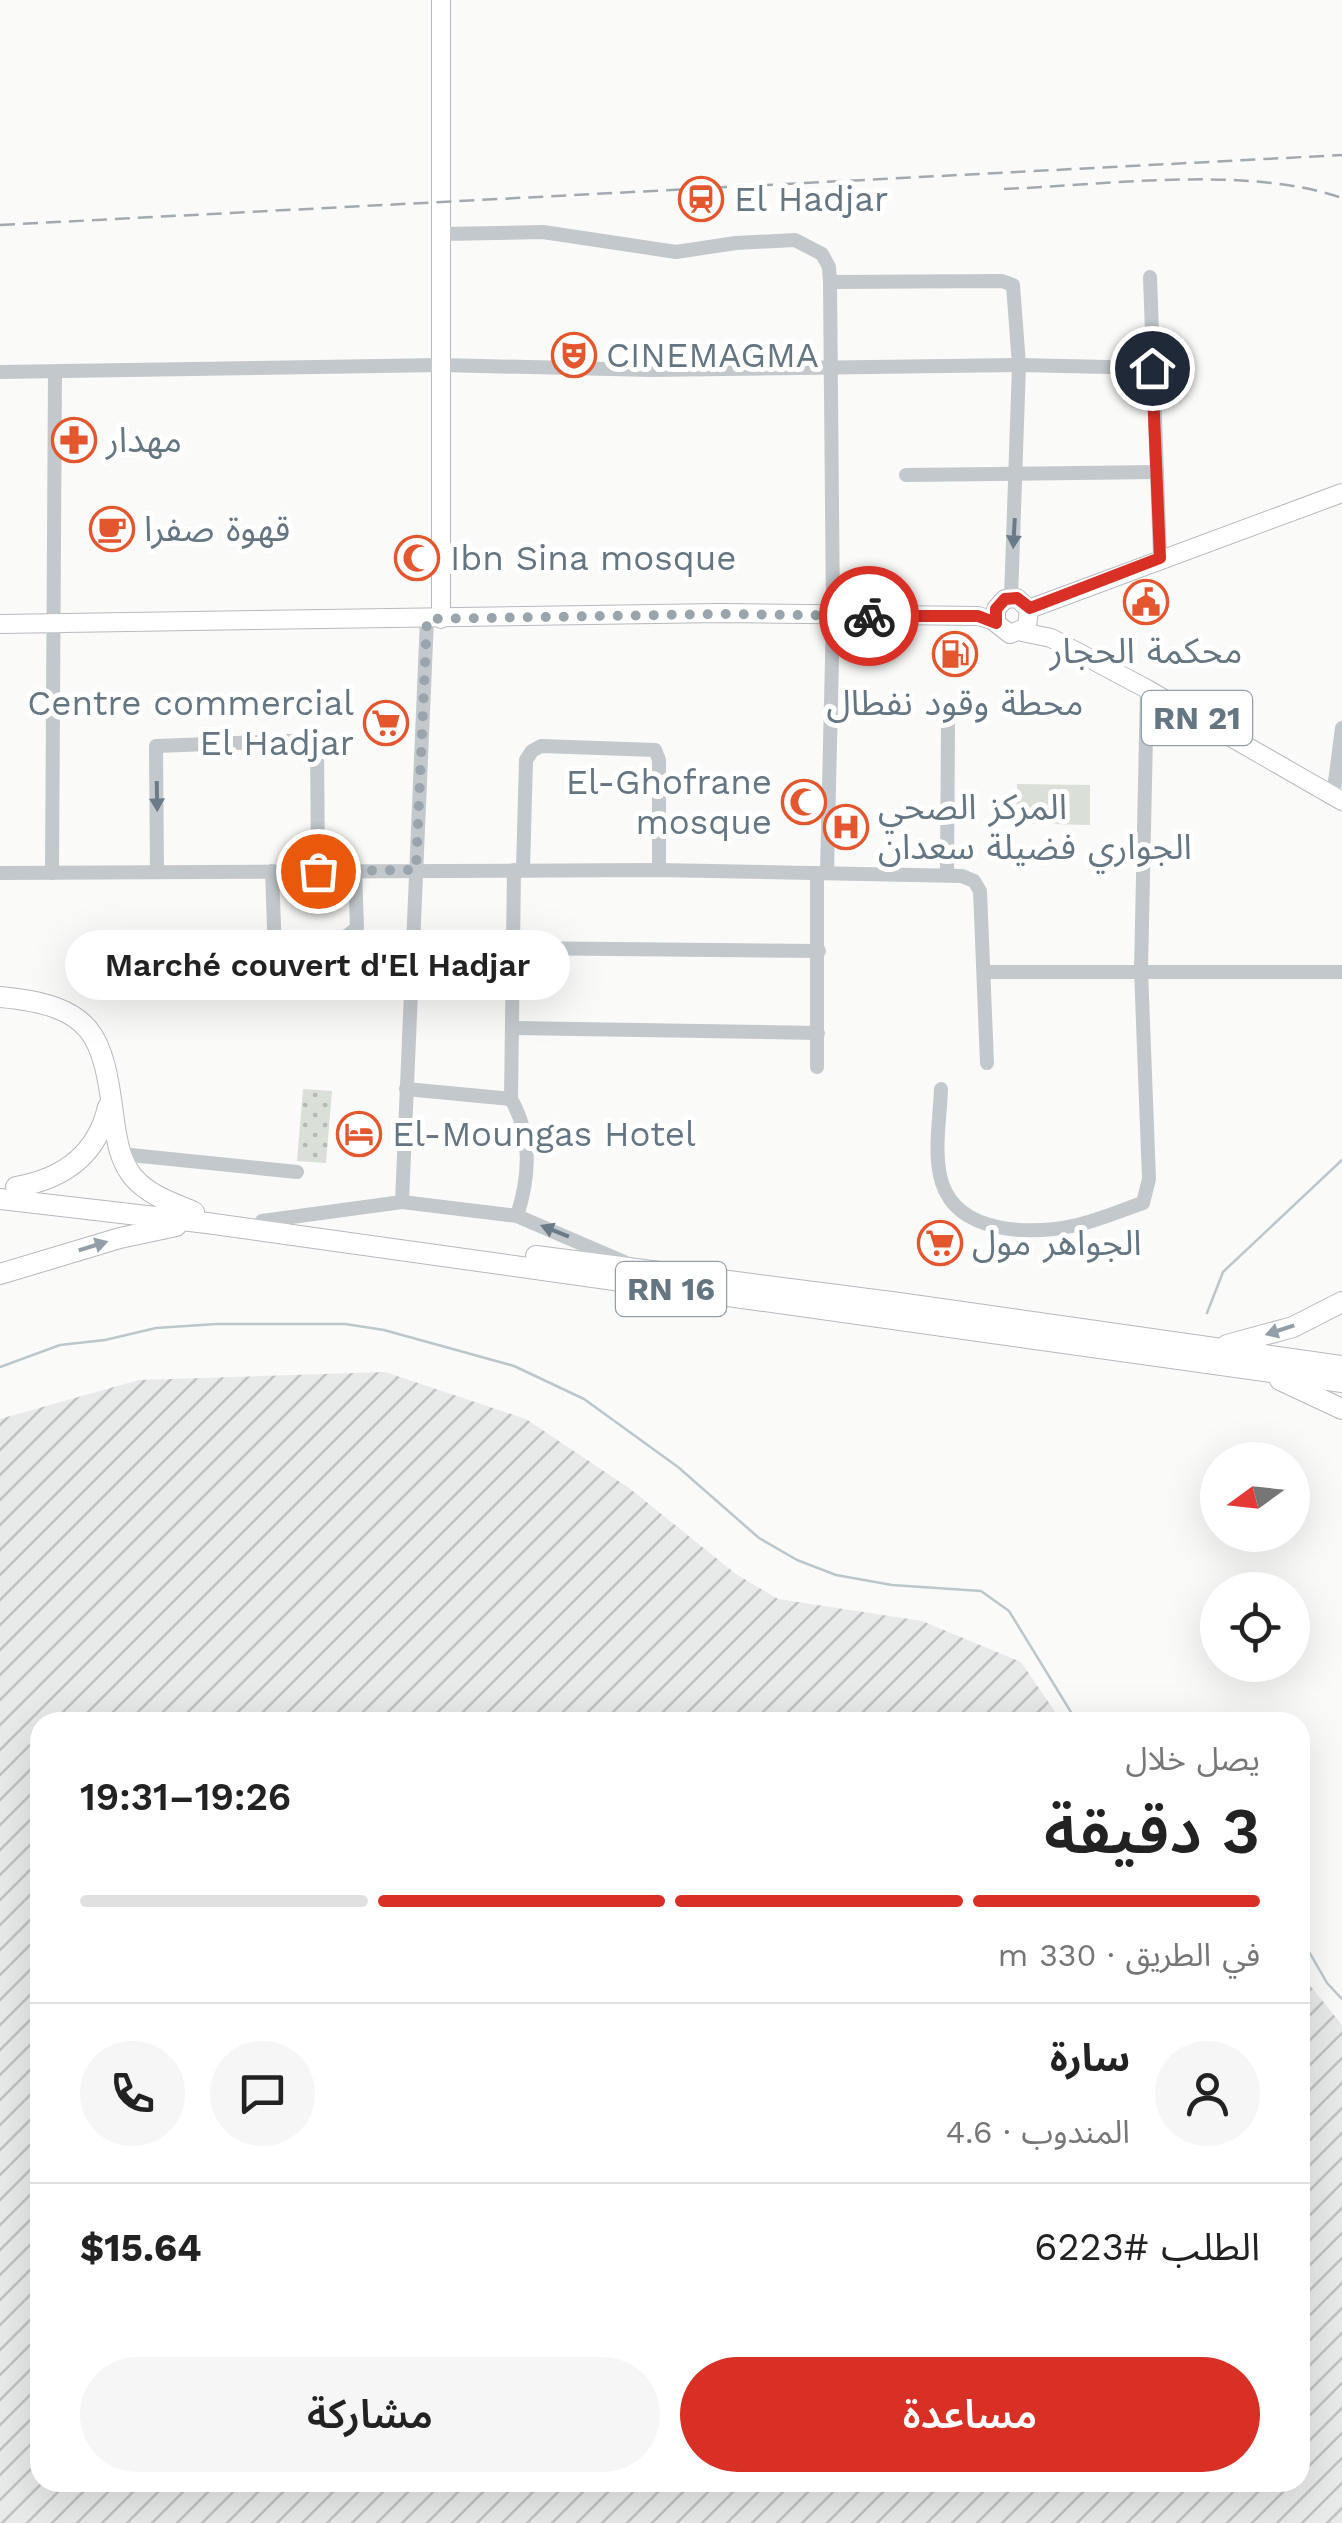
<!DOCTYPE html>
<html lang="ar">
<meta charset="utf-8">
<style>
:root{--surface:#fff;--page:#f6f6f6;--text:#222;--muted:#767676;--line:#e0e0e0;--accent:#d93025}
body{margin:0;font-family:"Work Sans","Noto Sans Arabic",sans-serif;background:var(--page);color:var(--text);direction:rtl;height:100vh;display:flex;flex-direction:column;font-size:38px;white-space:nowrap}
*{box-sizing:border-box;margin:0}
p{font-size:32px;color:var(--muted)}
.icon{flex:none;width:55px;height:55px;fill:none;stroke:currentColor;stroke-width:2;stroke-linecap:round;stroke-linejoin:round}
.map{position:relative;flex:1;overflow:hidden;direction:ltr}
.side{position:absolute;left:30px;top:1712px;width:1280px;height:780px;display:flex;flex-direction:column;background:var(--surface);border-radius:30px;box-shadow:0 10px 40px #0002;direction:rtl}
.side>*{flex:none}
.needle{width:65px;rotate:255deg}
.tools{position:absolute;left:1200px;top:1442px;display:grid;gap:20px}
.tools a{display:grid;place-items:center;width:110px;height:110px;border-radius:50%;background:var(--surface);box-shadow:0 10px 40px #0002;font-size:50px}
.pin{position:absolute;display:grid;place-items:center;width:85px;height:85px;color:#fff;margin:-42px;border:5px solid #fff;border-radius:50%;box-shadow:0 2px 10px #0007}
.courier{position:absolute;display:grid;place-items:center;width:100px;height:100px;margin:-50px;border:8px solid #d93025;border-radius:50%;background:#fff;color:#222;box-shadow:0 2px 12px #0007}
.bubble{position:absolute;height:70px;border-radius:35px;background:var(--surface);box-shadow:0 10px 40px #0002;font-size:32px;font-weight:600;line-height:70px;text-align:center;direction:rtl}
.head em{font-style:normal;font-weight:600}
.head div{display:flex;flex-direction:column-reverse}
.head{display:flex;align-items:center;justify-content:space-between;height:170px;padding:0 50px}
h1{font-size:65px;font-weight:600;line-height:75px}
.bar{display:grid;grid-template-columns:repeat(4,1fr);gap:15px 10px;align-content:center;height:120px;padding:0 50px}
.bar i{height:12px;border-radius:8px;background:var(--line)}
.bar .selected{background:var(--accent)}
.bar p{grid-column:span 4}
.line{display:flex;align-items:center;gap:25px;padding:0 50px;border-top:2px solid var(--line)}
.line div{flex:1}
.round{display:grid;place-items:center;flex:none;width:105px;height:105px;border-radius:52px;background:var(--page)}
.action{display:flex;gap:20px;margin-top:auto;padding:20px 50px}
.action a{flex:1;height:115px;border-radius:60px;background:var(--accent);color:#fff;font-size:40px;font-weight:600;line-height:115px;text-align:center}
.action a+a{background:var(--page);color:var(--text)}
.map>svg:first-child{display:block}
.industrial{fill:url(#industrial-furrows)}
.grass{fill:url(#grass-dots)}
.park{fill:#dadfd7}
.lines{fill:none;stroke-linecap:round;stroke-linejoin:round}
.stream{stroke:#bbc7cb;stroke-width:2.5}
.major-casing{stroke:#b5babe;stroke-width:20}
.highway-casing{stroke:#b4b9bd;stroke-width:22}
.minor{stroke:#c3c8cc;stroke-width:14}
.major{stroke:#fff;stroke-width:18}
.highway{stroke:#fff;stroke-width:20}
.rail{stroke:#a2aab0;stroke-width:2.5;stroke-dasharray:15 8;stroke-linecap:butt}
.oneway{fill:#6a7a87}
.oneway2{fill:#939fa8}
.done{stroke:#99a4ac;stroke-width:10;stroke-dasharray:0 18}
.route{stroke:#d93025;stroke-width:12}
.labels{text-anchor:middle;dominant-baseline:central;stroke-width:10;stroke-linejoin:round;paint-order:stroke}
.shield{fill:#fff;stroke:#939fa8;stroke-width:2.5}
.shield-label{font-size:32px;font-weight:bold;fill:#657683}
.poi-label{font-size:35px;fill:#657683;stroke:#fff;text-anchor:start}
</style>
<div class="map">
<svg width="1342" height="2523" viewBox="0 0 1342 2523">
<defs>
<pattern id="industrial-furrows" width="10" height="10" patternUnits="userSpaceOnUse" patternTransform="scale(2.5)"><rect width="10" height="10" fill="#e8e9e9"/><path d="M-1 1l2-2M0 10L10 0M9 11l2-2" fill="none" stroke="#c0c1c2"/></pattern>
<pattern id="grass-dots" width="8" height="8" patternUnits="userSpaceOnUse" patternTransform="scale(2.5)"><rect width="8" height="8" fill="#dadfd7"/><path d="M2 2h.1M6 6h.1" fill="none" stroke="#b4b9b4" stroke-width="1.8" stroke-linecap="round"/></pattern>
</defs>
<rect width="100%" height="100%" fill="#fafaf8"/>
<path class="industrial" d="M385,1372l141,47 103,69 107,86 42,25 144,22 99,41 41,60h-1022v760h1260v-509l42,52v498h-1342v-1104l139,-39z"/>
<path class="grass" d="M303,1089l29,2 -6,72 -29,-2z"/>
<path class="park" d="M1017,784l73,1v40l-74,-2z"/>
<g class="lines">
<g class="stream">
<path d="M1207,1313l16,-41 119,-112"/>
<path d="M0,1367l60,-22 45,-5 51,-12 60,-4h129l39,6 130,36 70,33 94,68 81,71 38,22 39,15 56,10 89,6 28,20 68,111"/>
<path d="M1300,1936l27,47 15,16"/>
</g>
<defs>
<g id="major">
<path d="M1029,609l313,-116"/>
<path d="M441,619v-619"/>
<path d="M0,624l720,-11 258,3 14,4 18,14 17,-7 2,-18 -12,-11 -12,1 -9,10v14"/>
<path d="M1022,632l29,6 96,51 195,112"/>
</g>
<g id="highway">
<path d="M0,997c94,9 103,36 114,124 3,20 6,41 20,57 16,18 39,25 60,34"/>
<path d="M16,1187c47,-8 81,-32 92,-80"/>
<path d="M0,1199l207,24 1135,159"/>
<path d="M536,1256l363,47 443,63"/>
<path d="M0,1274l120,-36 56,-12"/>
<path d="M1227,1345l66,-18 49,-25"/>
<path d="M1280,1380l62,29"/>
</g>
</defs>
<use href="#major" class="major-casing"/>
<use href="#highway" class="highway-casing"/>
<g class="minor">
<path d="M443,234l100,-2 133,20 60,-9 59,-3 27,14 7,13 1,15 3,334 -6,257"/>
<path d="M1150,277l10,281"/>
<path d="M830,282l172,-1 11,4 6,80 -8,233"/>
<path d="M0,372l441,-7 210,5 368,-5 133,3"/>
<path d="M906,475l251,-3"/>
<path d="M1333,797l9,-69"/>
<path d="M514,870l-3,229c21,37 19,76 6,117"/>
<path d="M523,870l3,-110 6,-9 9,-5 114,4 4,10v110"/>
<path d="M272,871l3,83 57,-7 25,-19 -2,-57"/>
<path d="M157,872l-1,-126 161,-6 1,131"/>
<path d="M0,873l659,-3 303,6 12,5 6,10 7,172"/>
<path d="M52,873l3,-501"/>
<path d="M817,873v194"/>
<path d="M947,875l1,-153"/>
<path d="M514,948l305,3"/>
<path d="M984,972h358"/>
<path d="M513,1028l305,5"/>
<path d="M406,1089l105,10"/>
<path d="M941,1089c-1,30 -8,65 1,94 17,52 90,52 135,42 22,-5 45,-15 66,-22l6,-24 -8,-209 6,-281"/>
<path d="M121,1154l176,18"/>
<path d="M402,1202l25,-583"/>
<path d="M262,1221l140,-19 115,14 107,46"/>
</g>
<use href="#major" class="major"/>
<use href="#highway" class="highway"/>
<g class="rail">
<path d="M1004,189c101,-4 243,-24 338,9"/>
<path d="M0,225l1342,-70"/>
</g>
</g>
<defs><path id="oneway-solid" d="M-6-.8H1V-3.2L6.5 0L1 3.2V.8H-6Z" transform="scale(2.5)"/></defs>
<g class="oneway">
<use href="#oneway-solid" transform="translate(1014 533) rotate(93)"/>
<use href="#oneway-solid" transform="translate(157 796) rotate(89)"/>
<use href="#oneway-solid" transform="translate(555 1231) rotate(-158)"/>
</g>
<g class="oneway2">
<use href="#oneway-solid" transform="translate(93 1246) rotate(-17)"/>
<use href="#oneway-solid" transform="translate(1280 1330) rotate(162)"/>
</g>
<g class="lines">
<path class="done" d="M318,871l98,-1 11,-251 293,-5 149,2"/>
<path class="route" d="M869,616h109l18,7v-14l9,-10 12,-1 13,10 130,-50 -8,-190"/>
</g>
<defs>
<symbol id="station-ring" viewBox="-11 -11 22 22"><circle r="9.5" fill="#fff" stroke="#e4572e" stroke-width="1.5"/><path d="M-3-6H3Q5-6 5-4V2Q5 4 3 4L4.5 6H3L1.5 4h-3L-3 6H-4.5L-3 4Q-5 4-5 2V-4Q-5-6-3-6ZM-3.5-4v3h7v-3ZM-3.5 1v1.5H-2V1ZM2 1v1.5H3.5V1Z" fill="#e4572e"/></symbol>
<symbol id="theatre-ring" viewBox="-11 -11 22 22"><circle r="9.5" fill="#fff" stroke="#e4572e" stroke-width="1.5"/><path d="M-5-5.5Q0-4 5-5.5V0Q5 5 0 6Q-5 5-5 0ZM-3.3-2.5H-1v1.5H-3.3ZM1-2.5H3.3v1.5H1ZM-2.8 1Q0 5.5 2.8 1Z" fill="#e4572e"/></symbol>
<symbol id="pharmacy-ring" viewBox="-11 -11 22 22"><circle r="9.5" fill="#fff" stroke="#e4572e" stroke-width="1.5"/><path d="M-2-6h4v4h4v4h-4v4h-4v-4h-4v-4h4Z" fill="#e4572e"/></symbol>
<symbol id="cafe-ring" viewBox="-11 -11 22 22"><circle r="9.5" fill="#fff" stroke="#e4572e" stroke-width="1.5"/><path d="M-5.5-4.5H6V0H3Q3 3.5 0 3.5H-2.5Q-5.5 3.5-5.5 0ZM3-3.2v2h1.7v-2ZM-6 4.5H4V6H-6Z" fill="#e4572e"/></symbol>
<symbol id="mosque-ring" viewBox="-11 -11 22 22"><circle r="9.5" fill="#fff" stroke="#e4572e" stroke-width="1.5"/><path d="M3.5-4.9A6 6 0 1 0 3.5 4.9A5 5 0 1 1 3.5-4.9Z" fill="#e4572e"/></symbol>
<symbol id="civic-ring" viewBox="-11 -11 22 22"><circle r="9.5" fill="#fff" stroke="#e4572e" stroke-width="1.5"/><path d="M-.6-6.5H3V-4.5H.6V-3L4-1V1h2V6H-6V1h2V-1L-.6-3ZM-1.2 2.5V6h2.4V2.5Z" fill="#e4572e"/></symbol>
<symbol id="fuel-ring" viewBox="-11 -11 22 22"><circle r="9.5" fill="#fff" stroke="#e4572e" stroke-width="1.5"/><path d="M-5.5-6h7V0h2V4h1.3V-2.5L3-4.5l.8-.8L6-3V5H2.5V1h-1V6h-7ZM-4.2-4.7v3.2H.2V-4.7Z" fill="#e4572e"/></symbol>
<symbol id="supermarket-ring" viewBox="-11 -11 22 22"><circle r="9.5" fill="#fff" stroke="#e4572e" stroke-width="1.5"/><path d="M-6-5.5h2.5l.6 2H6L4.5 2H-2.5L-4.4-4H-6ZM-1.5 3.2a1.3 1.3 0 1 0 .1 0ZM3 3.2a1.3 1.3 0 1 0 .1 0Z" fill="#e4572e"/></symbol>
<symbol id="hospital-ring" viewBox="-11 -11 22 22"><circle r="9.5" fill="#fff" stroke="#e4572e" stroke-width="1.5"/><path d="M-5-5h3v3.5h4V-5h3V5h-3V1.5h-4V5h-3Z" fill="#e4572e"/></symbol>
<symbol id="hotel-ring" viewBox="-11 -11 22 22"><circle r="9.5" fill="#fff" stroke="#e4572e" stroke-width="1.5"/><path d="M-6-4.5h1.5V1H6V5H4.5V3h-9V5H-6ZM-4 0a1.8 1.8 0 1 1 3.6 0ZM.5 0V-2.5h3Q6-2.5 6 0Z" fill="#e4572e"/></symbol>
</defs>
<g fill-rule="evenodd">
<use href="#station-ring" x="676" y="174" width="50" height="50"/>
<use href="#theatre-ring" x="549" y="330" width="50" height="50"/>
<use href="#pharmacy-ring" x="49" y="415" width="50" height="50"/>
<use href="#cafe-ring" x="87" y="504" width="50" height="50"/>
<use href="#mosque-ring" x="392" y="533" width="50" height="50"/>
<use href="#civic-ring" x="1121" y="577" width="50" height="50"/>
<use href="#fuel-ring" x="930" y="629" width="50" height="50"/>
<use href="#supermarket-ring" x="361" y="698" width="50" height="50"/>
<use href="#mosque-ring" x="779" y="777" width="50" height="50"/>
<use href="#hospital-ring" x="821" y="802" width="50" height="50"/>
<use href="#hotel-ring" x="334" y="1109" width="50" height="50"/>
<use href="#supermarket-ring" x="915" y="1218" width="50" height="50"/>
</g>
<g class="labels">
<g class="shield">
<rect x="1142" y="691" width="110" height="54" rx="8"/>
<rect x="616" y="1262" width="110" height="54" rx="8"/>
</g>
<g class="shield-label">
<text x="1197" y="718">RN 21</text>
<text x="671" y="1289">RN 16</text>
</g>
<g class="poi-label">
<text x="734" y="199">El Hadjar</text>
<text x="606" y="355">CINEMAGMA</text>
<text x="106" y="440">مهدار</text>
<text x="144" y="529">قهوة صفرا</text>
<text x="450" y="558">Ibn Sina mosque</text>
<text x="1146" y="651" text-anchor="middle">محكمة الحجار</text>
<text x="354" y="703" text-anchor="end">Centre commercial<tspan x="354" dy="40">El Hadjar</tspan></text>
<text x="955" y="703" text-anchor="middle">محطة وقود نفطال</text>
<text x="772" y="782" text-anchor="end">El-Ghofrane<tspan x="772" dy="40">mosque</tspan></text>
<text x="878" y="807">المركز الصحي<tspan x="878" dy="40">الجواري فضيلة سعدان</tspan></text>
<text x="392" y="1134">El-Moungas Hotel</text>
<text x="972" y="1243">الجواهر مول</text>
</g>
</g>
</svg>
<div class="tools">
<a><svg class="needle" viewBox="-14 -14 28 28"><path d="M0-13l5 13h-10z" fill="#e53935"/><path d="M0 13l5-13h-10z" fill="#767676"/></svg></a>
<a><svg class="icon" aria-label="locate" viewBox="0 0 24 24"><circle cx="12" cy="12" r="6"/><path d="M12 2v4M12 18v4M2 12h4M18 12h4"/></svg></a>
</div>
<div class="pin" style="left:318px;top:871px;background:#ea580c"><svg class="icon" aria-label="bag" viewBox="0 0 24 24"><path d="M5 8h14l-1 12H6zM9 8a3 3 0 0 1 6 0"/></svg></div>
<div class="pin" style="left:1152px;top:368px;background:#1f2937"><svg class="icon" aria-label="home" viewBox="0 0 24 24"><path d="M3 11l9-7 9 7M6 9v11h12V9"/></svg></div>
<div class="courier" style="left:869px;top:616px"><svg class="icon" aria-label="bike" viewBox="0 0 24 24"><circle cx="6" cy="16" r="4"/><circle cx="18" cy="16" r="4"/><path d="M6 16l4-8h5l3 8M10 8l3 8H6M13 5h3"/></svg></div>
<div class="bubble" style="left:65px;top:930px;width:505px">Marché couvert d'El Hadjar</div>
<section class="side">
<div class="head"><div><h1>3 دقيقة</h1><p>يصل خلال</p></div><em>19:26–19:31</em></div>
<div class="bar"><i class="selected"></i><i class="selected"></i><i class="selected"></i><i></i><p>في الطريق · 330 m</p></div>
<div class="line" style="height:180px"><a class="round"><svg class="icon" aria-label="person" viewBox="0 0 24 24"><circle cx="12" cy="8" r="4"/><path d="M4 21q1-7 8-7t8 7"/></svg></a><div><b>سارة</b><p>المندوب · 4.6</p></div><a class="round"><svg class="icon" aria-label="chat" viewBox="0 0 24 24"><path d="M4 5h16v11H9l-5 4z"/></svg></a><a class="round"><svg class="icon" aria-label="phone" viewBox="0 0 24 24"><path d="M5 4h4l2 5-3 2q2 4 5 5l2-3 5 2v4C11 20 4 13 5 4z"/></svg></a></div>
<div class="line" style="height:130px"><div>الطلب #6223</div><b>$15.64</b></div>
<div class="action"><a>مساعدة</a><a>مشاركة</a></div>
</section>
</div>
